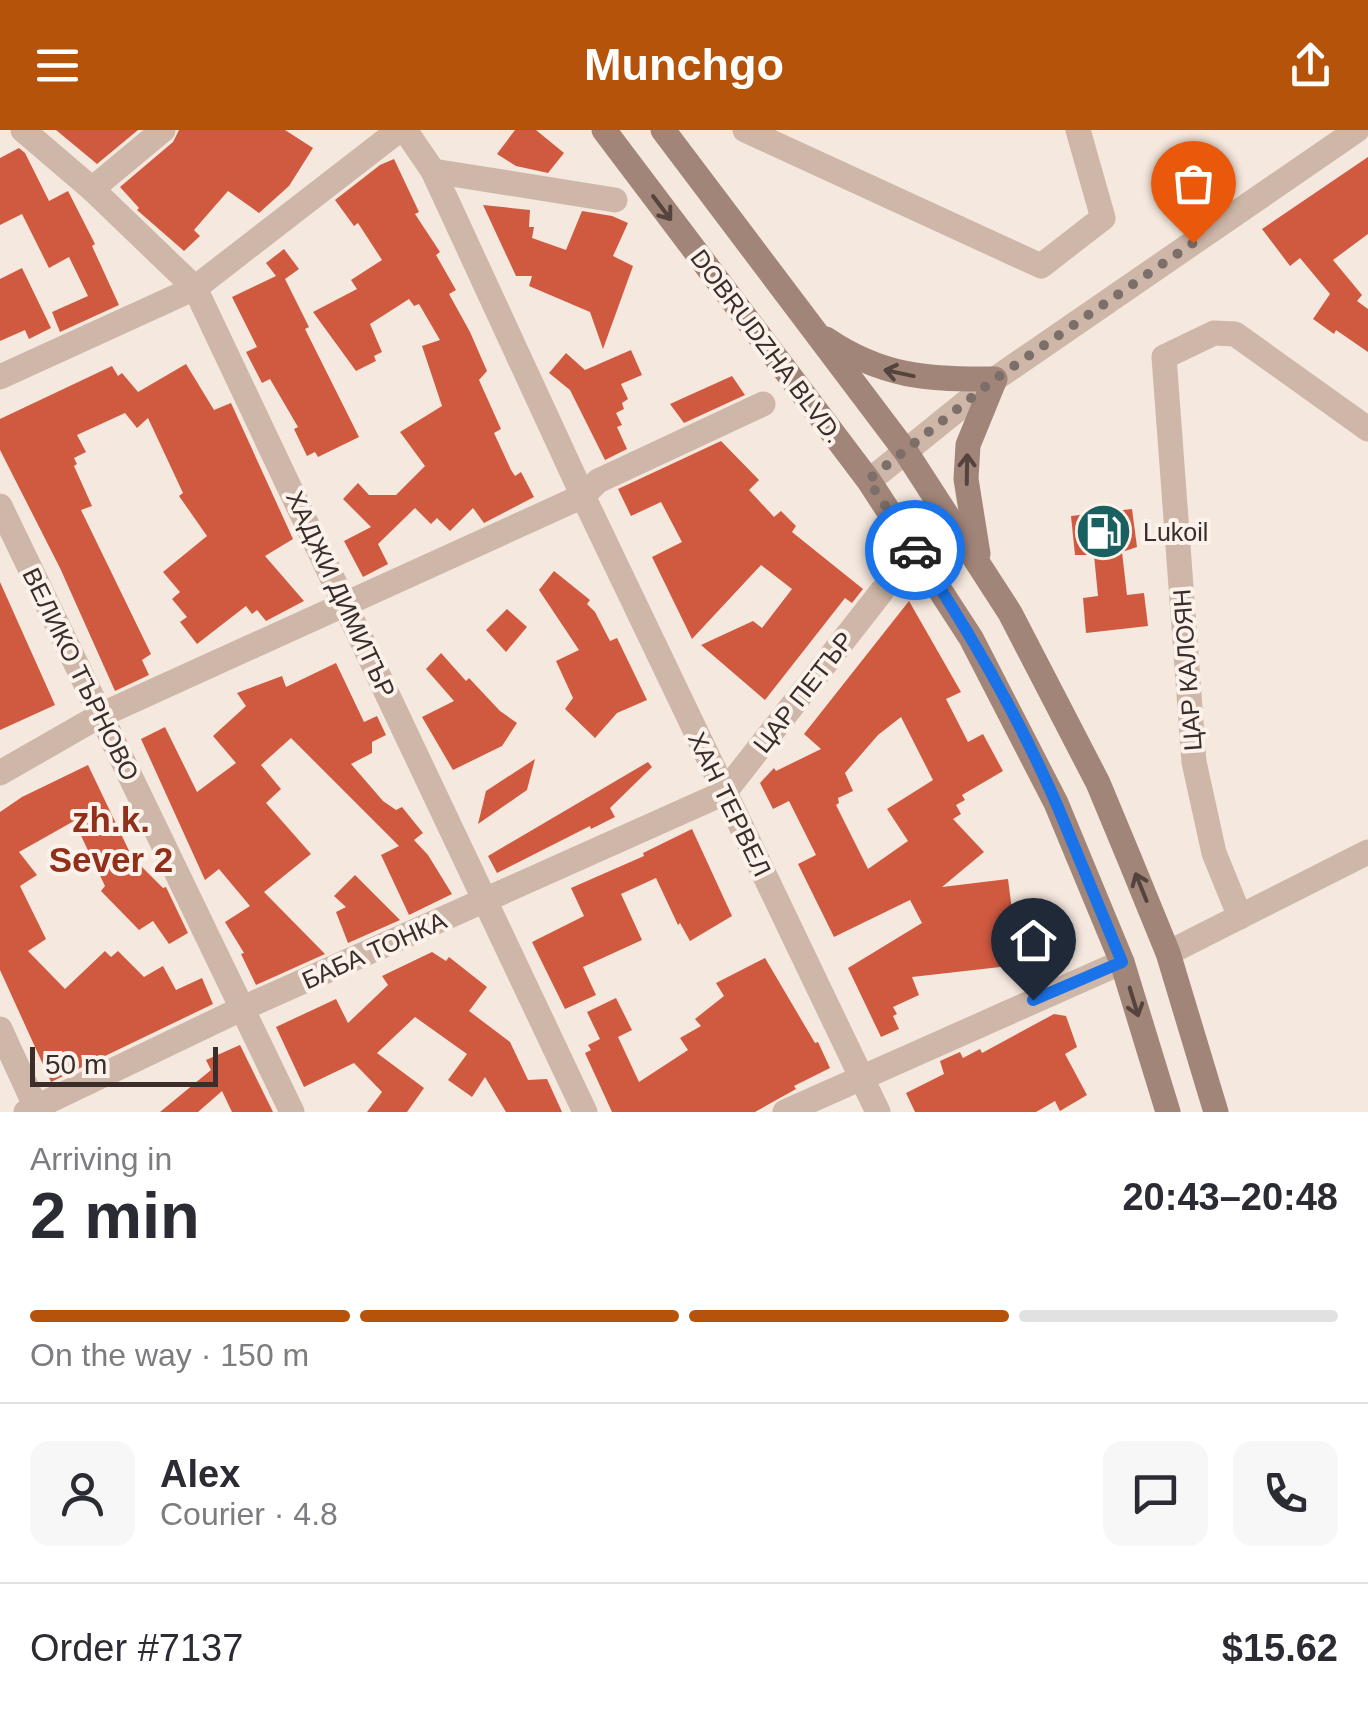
<!DOCTYPE html>
<meta charset="utf-8">
<style>
:root{--surface:#fff;--page:#f7f7f7;--text:#2b2b33;--muted:#7c7c81;--line:#e1e1e2;--accent:#b45309}
body{margin:0;font-family:Arial,sans-serif;background:var(--page);color:var(--text);height:100vh;display:flex;flex-direction:column;font-size:38px;white-space:nowrap}
*{box-sizing:border-box;margin:0}
p{font-size:32px;color:var(--muted)}
.icon{flex:none;width:55px;height:55px;fill:none;stroke:currentColor;stroke-width:2;stroke-linecap:round;stroke-linejoin:round}
.map{position:relative;height:982px;overflow:hidden}
.side{display:flex;flex-direction:column;background:var(--surface);flex:1}
.side>*{flex:none}
.scale{position:absolute;left:30px;bottom:25px;width:188px;box-sizing:border-box;padding-left:10px;border:5px solid #3b2d29;border-top:0;font-size:28px;line-height:35px;white-space:nowrap;color:#3b2d29;-webkit-text-stroke:8px #fbf3eb;paint-order:stroke}
.pin{position:absolute;display:grid;place-items:center;width:85px;height:85px;color:#fff;margin:-102px -42px;border-radius:50% 50% 50% 0;rotate:-45deg;box-shadow:0 0 10px #0007}
.pin .icon{rotate:45deg}
.courier{position:absolute;display:grid;place-items:center;width:100px;height:100px;margin:-50px;border:8px solid #1a73e8;border-radius:50%;background:#fff;color:#222;box-shadow:0 2px 12px #0007}
.head em{font-style:normal;font-weight:700}
.head div{display:flex;flex-direction:column-reverse}
.head{display:flex;align-items:center;justify-content:space-between;height:170px;padding:0 30px}
h1{font-size:65px;font-weight:700;line-height:75px}
.bar{display:grid;grid-template-columns:repeat(4,1fr);gap:15px 10px;align-content:center;height:120px;padding:0 30px}
.bar i{height:12px;border-radius:8px;background:var(--line)}
.bar .selected{background:var(--accent)}
.bar p{grid-column:span 4}
.line{display:flex;align-items:center;gap:25px;padding:0 30px;border-top:2px solid var(--line)}
.line div{flex:1}
.round{display:grid;place-items:center;flex:none;width:105px;height:105px;border-radius:20px;background:var(--page)}
header{display:flex;justify-content:space-between;align-items:center;height:130px;padding:0 30px;background:var(--accent);color:#fff;font-size:45px;font-weight:700}
.map>svg:first-child{display:block}
.building{fill:#d05a40;fill-rule:evenodd}
.lines{fill:none;stroke-linecap:round;stroke-linejoin:round}
.minor{stroke:#ceb7a8;stroke-width:25}
.tertiary{stroke:#ceb7a8;stroke-width:25}
.secondary{stroke:#a28579;stroke-width:25}
.oneway{stroke:#55433d}
.done{stroke:#7c6e68;stroke-width:10;stroke-dasharray:0 18}
.route{stroke:#1a73e8;stroke-width:12}
.labels{text-anchor:middle;dominant-baseline:central;stroke-width:8;stroke-linejoin:round;paint-order:stroke}
.street-label{font-size:25px;fill:#3b2d29;stroke:#fbf3eb}
.poi-label{font-size:25px;fill:#3b2d29;stroke:#fbf3eb;text-anchor:start}
.district-label{font-size:35px;font-weight:bold;fill:#912f1a;stroke:#fbf3eb}
</style>
<header><svg class="icon" aria-label="menu" viewBox="0 0 24 24"><path d="M4 6h16M4 12h16M4 18h16"/></svg>Munchgo<svg class="icon" aria-label="share" viewBox="0 0 24 24"><path d="M12 15V3M7 8l5-5 5 5M5 13v7h14v-7"/></svg></header>
<div class="map">
<svg width="1368" height="982" viewBox="0 0 1368 982">
<rect width="100%" height="100%" fill="#f5e8de"/>
<g class="building">
<path d="M56,0h82l-41,34z"/>
<path d="M179,0h106l28,18 -24,38 -30,27 -31,-22 -34,39 6,6 -16,15 -47,-41 2,-2 -19,-21 53,-45z"/>
<path d="M515,0h21l28,23 -16,20 -32,-7 -19,-12z"/>
<path d="M19,18l6,5 24,48 19,-10 27,53 -3,2 27,59 -59,27 -8,-20 36,-16 -19,-39 -20,11 -27,-54 -22,11v-67z"/>
<path d="M1368,27v77l-35,26 29,35 -5,6 11,8v43l-32,-22 -2,4 -21,-15 17,-25 -30,-36 -10,8 -28,-37z"/>
<path d="M394,29l25,53 -4,2 25,38 -4,3 20,35 -7,4 21,38 17,39 -8,9 22,49 -7,4 17,37 4,6 6,-4 13,25 -50,26 -11,-15 -23,23 -13,-13 -6,6 -16,-16 -37,36 10,20 -25,13 -19,-36 27,-14 -28,-28 15,-16 11,12h27l29,-29 -25,-34 42,-26 -20,-60 18,-6 -21,-36 -5,2 -5,-7 -39,25 12,28 -8,4 2,5 -20,10 -43,-59 44,-23 -6,-9 31,-20 -24,-37 -4,3 -19,-26 45,-35z"/>
<path d="M483,75l47,5 -1,17h5l-2,11 34,12 16,-39 30,5 16,7 -15,33 20,10 -30,83 -13,-37 -61,-26 3,-10h-16z"/>
<path d="M284,119l15,20 -14,10 24,48 -4,2 54,108 -41,20 -3,-5 -8,4 -13,-27 4,-2 -28,-48 -8,4 -16,-31 11,-5 -25,-50 44,-21 -10,-13z"/>
<path d="M22,138l29,60 -22,11 -4,-9 -25,11v-62z"/>
<path d="M631,220l11,25 -21,9 7,15 -6,4 2,6 -8,4 6,12 -5,2 10,22 -22,11 -35,-70 -21,-17 17,-20 19,17z"/>
<path d="M186,234l28,46 17,-7 62,136 -28,17 39,45 -38,20 -9,-11 -5,4 -6,-8 -49,38 -17,-22 7,-5 -15,-18 8,-7 -17,-20 44,-36 -28,-40 4,-3 -35,-75 -11,10 -12,-15 -48,22 9,17 -12,6 3,6 -3,2 18,40 -11,4 70,144 -9,6 7,15 -34,16 -55,-123 -60,-118v-31l112,-53 6,10 4,-3 16,19z"/>
<path d="M732,246l13,19 -61,28 -14,-19z"/>
<path d="M721,311l38,39 -10,10 25,27 7,-6 15,15 -4,6 71,57 -11,14 -7,-5 -80,102 -64,-55 52,-24 9,7 30,-39 -31,-24 -69,74 -40,-82 30,-15 -21,-40 -30,14 -13,-27z"/>
<path d="M1132,379l5,38 -15,5 5,43 17,-2 4,33 -62,7 -3,-35 15,-2 -4,-41h-19l-4,-39z"/>
<path d="M554,441l36,29 -3,4 8,8 15,29 7,-3 30,62 -30,13 -22,25 -30,-29 8,-11 -17,-37 23,-11 -40,-60z"/>
<path d="M0,452l55,123 -55,25z"/>
<path d="M909,471l52,91 -15,7 22,43 15,-8 20,37 -41,24 3,5 -9,5 5,9 -8,5 31,33 -42,35 66,-8 11,86 -107,12 7,18 -26,12 4,7 -4,2 6,13 -18,8 -33,-69 74,-45 -12,-23 -76,37 -36,-73 18,-9 -27,-54 -16,8 -13,-26 14,-15 2,3 45,-22 -17,-15zM901,587l32,63 -46,29 21,32 -40,28 -32,-64 3,-2 -1,-5 15,-7 -8,-18 33,-38z"/>
<path d="M507,479l20,18 -21,25 -20,-22z"/>
<path d="M441,523l25,28 3,-3 31,33 17,12 -15,23 -49,24 -31,-53 32,-16 -28,-32z"/>
<path d="M336,533l28,59 13,-6 9,19 -14,7v11l-21,11 32,37 13,9 6,-3 21,26 -9,7 14,15 24,39 -43,21 -28,-60 18,-9 -108,-108 -30,27 20,24 -15,14 45,51 -47,38 61,62 -69,31 -15,-31 3,-1 -19,-31 25,-16 -31,-37 -14,11 -64,-141 24,-12 32,65 39,-29 -23,-27 33,-30 -9,-13 45,-17 4,11z"/>
<path d="M535,629l-8,31 -49,34 8,-33z"/>
<path d="M648,632l4,5 -42,41 5,9 -24,12 -1,-3 -93,47 -9,-17z"/>
<path d="M88,635l44,92 31,31 3,-1 22,46 -19,11 -16,-23 -14,9 -38,-39 4,-5 -31,-65 -55,31 18,23 -17,11 26,53 -18,12 37,38 40,-38 6,6 7,-6 26,26 19,-11 13,24 26,-12 11,26 -162,78 -51,-112v-158l22,-15z"/>
<path d="M692,699l40,87 -42,25 -10,-18 -2,2 -22,-47 -35,16 21,46 -59,27 13,28 -31,14 -33,-67 52,-26 -13,-28 73,-32 -1,-3z"/>
<path d="M355,745l45,45 -52,23 -12,-31 10,-5 -12,-11z"/>
<path d="M432,822l14,9 3,-4 38,30 -18,24 41,31 18,38 19,-1 15,33h-56l-21,-35 -13,20 -24,-17 19,-26 -52,-37 -38,36 47,35 -17,24h-40l15,-20 -28,-29 -50,24 -28,-60 60,-28 12,24 40,-38 -6,-9z"/>
<path d="M765,828l50,85 3,-1 12,26 -36,18 2,3 -41,23h-143l-27,-59 6,-3 -3,-5 12,-6 -13,-27 29,-14 16,32 -14,7 21,45 49,-32 -8,-12 21,-12 -6,-7 29,-23 -8,-13z"/>
<path d="M1054,884l12,2 11,31 -12,7 22,41 -27,16 -5,-10 -19,11h-121l-9,-19 38,-19 -4,-13 20,-9 3,6 17,-9 2,4z"/>
<path d="M240,915l33,67h-41l-10,-21 -24,21h-38l51,-42 -5,-10z"/>
</g>
<g class="lines">
<g class="minor">
<path d="M23,0l69,59 103,99 390,824"/>
<path d="M405,0l28,41 150,325 295,616"/>
<path d="M745,0l296,136 62,-48 -25,-88"/>
<path d="M433,41l182,29"/>
<path d="M92,59l71,-59"/>
<path d="M0,247l195,-89 204,-158"/>
<path d="M0,376l292,606"/>
<path d="M0,643l101,-58 482,-219 15,-15 165,-77"/>
<path d="M1240,787l-26,-64 -20,-91 -30,-405 50,-24 21,1 133,95"/>
<path d="M1168,823l200,-101"/>
<path d="M0,899l38,83"/>
<path d="M26,982l215,-103 483,-216 158,-202"/>
<path d="M785,982l337,-150"/>
</g>
<path class="tertiary" d="M869,351l126,-102 362,-249"/>
<g class="secondary">
<path d="M604,0l265,351 102,157 85,165 66,159 46,150"/>
<path d="M663,0l243,322 104,161 88,170 32,77 38,93 48,159"/>
<path d="M826,209c56,38 103,41 169,40l-27,66 -2,34 12,75"/>
</g>
</g>
<defs><path id="oneway-shaft" d="M-6 0H5M1.5-3L5.5 0L1.5 3" fill="none" stroke-width="1.6" stroke-linecap="round" stroke-linejoin="round" transform="scale(2.5)"/></defs>
<g class="oneway">
<use href="#oneway-shaft" transform="translate(662 78) rotate(53)"/>
<use href="#oneway-shaft" transform="translate(899 243) rotate(-168)"/>
<use href="#oneway-shaft" transform="translate(967 339) rotate(-89)"/>
<use href="#oneway-shaft" transform="translate(1141 757) rotate(-112)"/>
<use href="#oneway-shaft" transform="translate(1134 872) rotate(73)"/>
</g>
<g class="lines">
<path class="done" d="M915,420l-47,-70 127,-101 198,-136"/>
<path class="route" d="M915,420c54,80 103,166 142,255 22,52 43,105 65,157l-89,38"/>
</g>
<defs>
<symbol id="fuel-disc" viewBox="-11 -11 22 22"><circle r="9.5" fill="#1a6060" stroke="#fbf3eb"/><path d="M-5.5-6h7V0h2V4h1.3V-2.5L3-4.5l.8-.8L6-3V5H2.5V1h-1V6h-7ZM-4.2-4.7v3.2H.2V-4.7Z" fill="#fff"/></symbol>
</defs>
<g fill-rule="evenodd">
<use href="#fuel-disc" x="1072" y="370" width="63" height="63"/>
</g>
<g class="labels">
<g class="street-label">
<text transform="translate(767 216) rotate(53)">DOBRUDZHA BLVD.</text>
<text transform="translate(341 464) rotate(65)">ХАДЖИ ДИМИТЪР</text>
<text transform="translate(1187 540) rotate(-94)">ЦАР КАЛОЯН</text>
<text transform="translate(81 544) rotate(64)">ВЕЛИКО ТЪРНОВО</text>
<text transform="translate(803 562) rotate(-52)">ЦАР ПЕТЪР</text>
<text transform="translate(730 674) rotate(64)">ХАН ТЕРВЕЛ</text>
<text transform="translate(374 820) rotate(-24)">БАБА ТОНКА</text>
</g>
<g class="poi-label">
<text x="1143" y="402">Lukoil</text>
</g>
<g class="district-label">
<text x="111" y="689">zh.k.<tspan x="111" dy="40">Sever 2</tspan></text>
</g>
</g>
</svg>
<div class="scale">50 m</div>
<div class="pin" style="left:1193px;top:113px;background:#ea580c"><svg class="icon" aria-label="bag" viewBox="0 0 24 24"><path d="M5 8h14l-1 12H6zM9 8a3 3 0 0 1 6 0"/></svg></div>
<div class="pin" style="left:1033px;top:870px;background:#1f2937"><svg class="icon" aria-label="home" viewBox="0 0 24 24"><path d="M3 11l9-7 9 7M6 9v11h12V9"/></svg></div>
<div class="courier" style="left:915px;top:420px"><svg class="icon" aria-label="car" viewBox="0 0 24 24"><path d="M5 17H2v-5l4-1 3-4h7l3 4 3 1v5h-3M9 17h6M6 11h13"/><circle cx="7" cy="17" r="2"/><circle cx="17" cy="17" r="2"/></svg></div>
</div>
<section class="side">
<div class="head"><div><h1>2 min</h1><p>Arriving in</p></div><em>20:43–20:48</em></div>
<div class="bar"><i class="selected"></i><i class="selected"></i><i class="selected"></i><i></i><p>On the way · 150 m</p></div>
<div class="line" style="height:180px"><a class="round"><svg class="icon" aria-label="person" viewBox="0 0 24 24"><circle cx="12" cy="8" r="4"/><path d="M4 21q1-7 8-7t8 7"/></svg></a><div><b>Alex</b><p>Courier · 4.8</p></div><a class="round"><svg class="icon" aria-label="chat" viewBox="0 0 24 24"><path d="M4 5h16v11H9l-5 4z"/></svg></a><a class="round"><svg class="icon" aria-label="phone" viewBox="0 0 24 24"><path d="M5 4h4l2 5-3 2q2 4 5 5l2-3 5 2v4C11 20 4 13 5 4z"/></svg></a></div>
<div class="line" style="height:130px"><div>Order #7137</div><b>$15.62</b></div>
</section>
